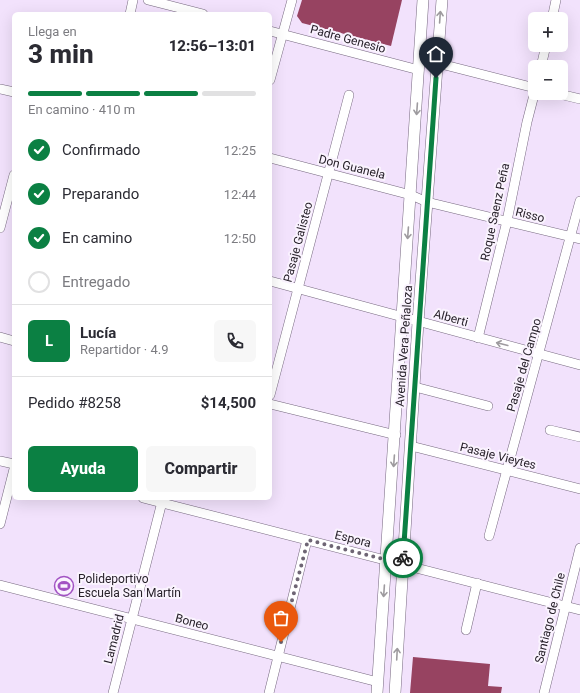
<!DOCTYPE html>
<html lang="es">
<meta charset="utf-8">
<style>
:root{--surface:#fff;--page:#f7f7f7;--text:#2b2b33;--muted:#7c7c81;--line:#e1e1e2;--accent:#0b8043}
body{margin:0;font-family:Roboto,sans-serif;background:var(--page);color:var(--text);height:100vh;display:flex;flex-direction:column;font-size:15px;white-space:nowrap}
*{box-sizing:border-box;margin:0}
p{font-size:13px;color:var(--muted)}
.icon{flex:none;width:22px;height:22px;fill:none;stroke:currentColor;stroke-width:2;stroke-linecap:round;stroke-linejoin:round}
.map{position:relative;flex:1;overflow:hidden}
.details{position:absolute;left:12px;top:12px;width:260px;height:488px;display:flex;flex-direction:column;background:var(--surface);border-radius:6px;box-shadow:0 4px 16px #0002}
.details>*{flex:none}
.tools{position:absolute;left:528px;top:12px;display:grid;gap:8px}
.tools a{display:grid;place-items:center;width:40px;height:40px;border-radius:6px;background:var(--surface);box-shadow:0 4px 16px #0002;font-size:20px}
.pin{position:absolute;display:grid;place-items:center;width:34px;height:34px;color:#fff;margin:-41px -17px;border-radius:50% 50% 50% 0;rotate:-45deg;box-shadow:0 0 4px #0007}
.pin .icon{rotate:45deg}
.courier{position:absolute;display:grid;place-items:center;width:40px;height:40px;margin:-20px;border:3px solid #0b8043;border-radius:50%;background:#fff;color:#222;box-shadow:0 1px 5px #0007}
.summary em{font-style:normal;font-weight:800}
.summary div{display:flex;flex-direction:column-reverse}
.summary{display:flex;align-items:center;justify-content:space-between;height:68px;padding:0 16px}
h1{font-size:26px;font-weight:800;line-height:30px}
.bar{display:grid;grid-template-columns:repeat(4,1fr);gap:6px 4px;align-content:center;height:48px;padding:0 16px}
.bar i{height:5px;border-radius:3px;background:var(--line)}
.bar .selected{background:var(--accent)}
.bar p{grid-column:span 4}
.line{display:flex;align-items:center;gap:10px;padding:0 16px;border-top:1px solid var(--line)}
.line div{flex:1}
.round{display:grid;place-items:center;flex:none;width:42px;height:42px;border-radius:6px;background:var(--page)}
ol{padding:0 16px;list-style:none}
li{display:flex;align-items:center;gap:12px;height:44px}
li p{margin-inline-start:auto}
li .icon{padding:4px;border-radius:50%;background:var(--accent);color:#fff;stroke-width:4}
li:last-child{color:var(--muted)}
li i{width:22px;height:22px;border:2px solid var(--line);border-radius:50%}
.cta{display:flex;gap:8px;margin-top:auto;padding:8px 16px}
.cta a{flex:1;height:46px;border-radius:6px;background:var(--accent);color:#fff;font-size:16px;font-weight:800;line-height:46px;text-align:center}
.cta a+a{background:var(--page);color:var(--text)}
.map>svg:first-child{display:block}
.building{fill:#974361}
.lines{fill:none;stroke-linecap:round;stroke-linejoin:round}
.minor-casing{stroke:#776980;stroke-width:10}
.major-casing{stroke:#776980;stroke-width:12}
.minor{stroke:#fff;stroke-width:9}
.major{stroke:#fff;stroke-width:11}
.oneway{stroke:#9e9b9f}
.done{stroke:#6e6574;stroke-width:4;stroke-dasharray:0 7.2}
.route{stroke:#0b8043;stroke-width:5}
.labels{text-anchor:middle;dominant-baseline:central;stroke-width:4;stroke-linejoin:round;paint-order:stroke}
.street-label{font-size:12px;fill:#27212a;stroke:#faf3fe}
.poi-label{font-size:12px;fill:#27212a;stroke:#faf3fe;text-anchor:start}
</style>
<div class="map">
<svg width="580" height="693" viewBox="0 0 580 693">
<rect width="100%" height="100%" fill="#f2e2fc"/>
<g class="building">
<path d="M302,0h100l-11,46 -89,-23 -5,-7z"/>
<path d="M413,657l77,7 -2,22 14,1 -1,6h-91z"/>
</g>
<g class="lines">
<defs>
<g id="minor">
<path d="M148,0l55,14"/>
<path d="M130,14l3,-14"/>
<path d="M552,19l4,-19"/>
<path d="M270,31l149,39"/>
<path d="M437,63l98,25"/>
<path d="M541,67l5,-22"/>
<path d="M270,80l22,-80"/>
<path d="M0,89l14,3"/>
<path d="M555,93l25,6"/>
<path d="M270,158l141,37 16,7 153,37"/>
<path d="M0,228l14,-53"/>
<path d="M270,281l310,84"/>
<path d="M0,337l14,4"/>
<path d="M478,338l29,-117 20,-99 8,-31"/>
<path d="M415,387l73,19"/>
<path d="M270,395l79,-300"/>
<path d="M270,404l126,31"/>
<path d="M550,430l30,7"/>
<path d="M411,446l169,43"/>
<path d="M0,461l14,3"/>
<path d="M143,498l437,112"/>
<path d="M0,524l14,-55"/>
<path d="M489,536l91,-335"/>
<path d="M0,585l378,97"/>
<path d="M466,630l11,-47"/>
<path d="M113,693l50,-195"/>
<path d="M269,693l38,-153"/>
<path d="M544,693l36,-145"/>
</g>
<g id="major">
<path d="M377,693l46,-693"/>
<path d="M395,693l23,-371 24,-322"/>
</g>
</defs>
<use href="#minor" class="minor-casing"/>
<use href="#major" class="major-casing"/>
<use href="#minor" class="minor"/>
<use href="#major" class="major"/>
</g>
<defs><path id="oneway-shaft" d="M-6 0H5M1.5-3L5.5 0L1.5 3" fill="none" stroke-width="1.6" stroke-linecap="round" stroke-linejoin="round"/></defs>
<g class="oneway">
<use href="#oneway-shaft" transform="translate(440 17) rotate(-86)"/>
<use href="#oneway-shaft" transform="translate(417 109) rotate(94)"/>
<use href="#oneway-shaft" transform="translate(408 233) rotate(94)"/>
<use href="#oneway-shaft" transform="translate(502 344) rotate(-166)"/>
<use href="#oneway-shaft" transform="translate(394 461) rotate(94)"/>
<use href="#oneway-shaft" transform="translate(384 591) rotate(94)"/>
<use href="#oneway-shaft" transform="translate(397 654) rotate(-87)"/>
</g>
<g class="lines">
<path class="done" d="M281,642l27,-102 95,24v-6"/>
<path class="route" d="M403,558l33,-480"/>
</g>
<defs>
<symbol id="stadium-ring" viewBox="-11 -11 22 22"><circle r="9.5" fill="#faf3fe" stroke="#a253c3" stroke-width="1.5"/><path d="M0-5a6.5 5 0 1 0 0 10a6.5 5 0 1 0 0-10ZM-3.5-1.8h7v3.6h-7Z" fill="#a253c3"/></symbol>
</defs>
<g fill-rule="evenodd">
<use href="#stadium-ring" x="53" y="575" width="22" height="22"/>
</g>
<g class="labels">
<g class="street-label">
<text transform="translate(348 39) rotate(15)">Padre Genesio</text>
<text transform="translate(352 167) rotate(14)">Don Guanela</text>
<text transform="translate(495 212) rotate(-78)">Roque Saenz Peña</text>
<text transform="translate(530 215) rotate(14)">Risso</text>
<text transform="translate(298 242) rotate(-75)">Pasaje Galisteo</text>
<text transform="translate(451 318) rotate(15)">Alberti</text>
<text transform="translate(404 346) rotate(-86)">Avenida Vera Peñaloza</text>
<text transform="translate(524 365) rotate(-74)">Pasaje del Campo</text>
<text transform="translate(498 456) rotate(14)">Pasaje Vieytes</text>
<text transform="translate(353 539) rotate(14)">Espora</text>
<text transform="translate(550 618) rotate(-76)">Santiago de Chile</text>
<text transform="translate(192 622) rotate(15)">Boneo</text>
<text transform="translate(114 639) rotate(-76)">Lamadrid</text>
</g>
<g class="poi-label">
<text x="78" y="579">Polideportivo<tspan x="78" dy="14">Escuela San Martín</tspan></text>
</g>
</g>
</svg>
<div class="tools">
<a>+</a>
<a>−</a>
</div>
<div class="pin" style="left:281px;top:642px;background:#ea580c"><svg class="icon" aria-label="bag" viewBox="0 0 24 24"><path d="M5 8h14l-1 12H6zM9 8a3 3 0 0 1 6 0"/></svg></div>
<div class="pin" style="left:436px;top:78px;background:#1f2937"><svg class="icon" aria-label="home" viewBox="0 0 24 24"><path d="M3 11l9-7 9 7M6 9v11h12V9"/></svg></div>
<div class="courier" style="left:403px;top:558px"><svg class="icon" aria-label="bike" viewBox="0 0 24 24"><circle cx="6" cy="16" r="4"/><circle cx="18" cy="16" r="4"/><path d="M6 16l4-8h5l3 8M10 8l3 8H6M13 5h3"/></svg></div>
<section class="details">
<div class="summary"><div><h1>3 min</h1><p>Llega en</p></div><em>12:56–13:01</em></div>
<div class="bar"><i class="selected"></i><i class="selected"></i><i class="selected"></i><i></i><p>En camino · 410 m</p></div>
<ol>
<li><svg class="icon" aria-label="check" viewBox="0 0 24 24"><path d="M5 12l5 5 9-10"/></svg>Confirmado<p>12:25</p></li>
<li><svg class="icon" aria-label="check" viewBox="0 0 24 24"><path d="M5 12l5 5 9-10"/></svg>Preparando<p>12:44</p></li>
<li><svg class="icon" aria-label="check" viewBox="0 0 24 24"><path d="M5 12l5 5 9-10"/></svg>En camino<p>12:50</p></li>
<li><i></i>Entregado</li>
</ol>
<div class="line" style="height:72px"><b class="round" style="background:var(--accent);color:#fff">L</b><div><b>Lucía</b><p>Repartidor · 4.9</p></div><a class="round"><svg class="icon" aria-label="phone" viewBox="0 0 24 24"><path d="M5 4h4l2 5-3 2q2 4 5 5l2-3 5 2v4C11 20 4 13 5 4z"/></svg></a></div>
<div class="line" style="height:52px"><div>Pedido #8258</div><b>$14,500</b></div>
<div class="cta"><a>Ayuda</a><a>Compartir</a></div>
</section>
</div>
